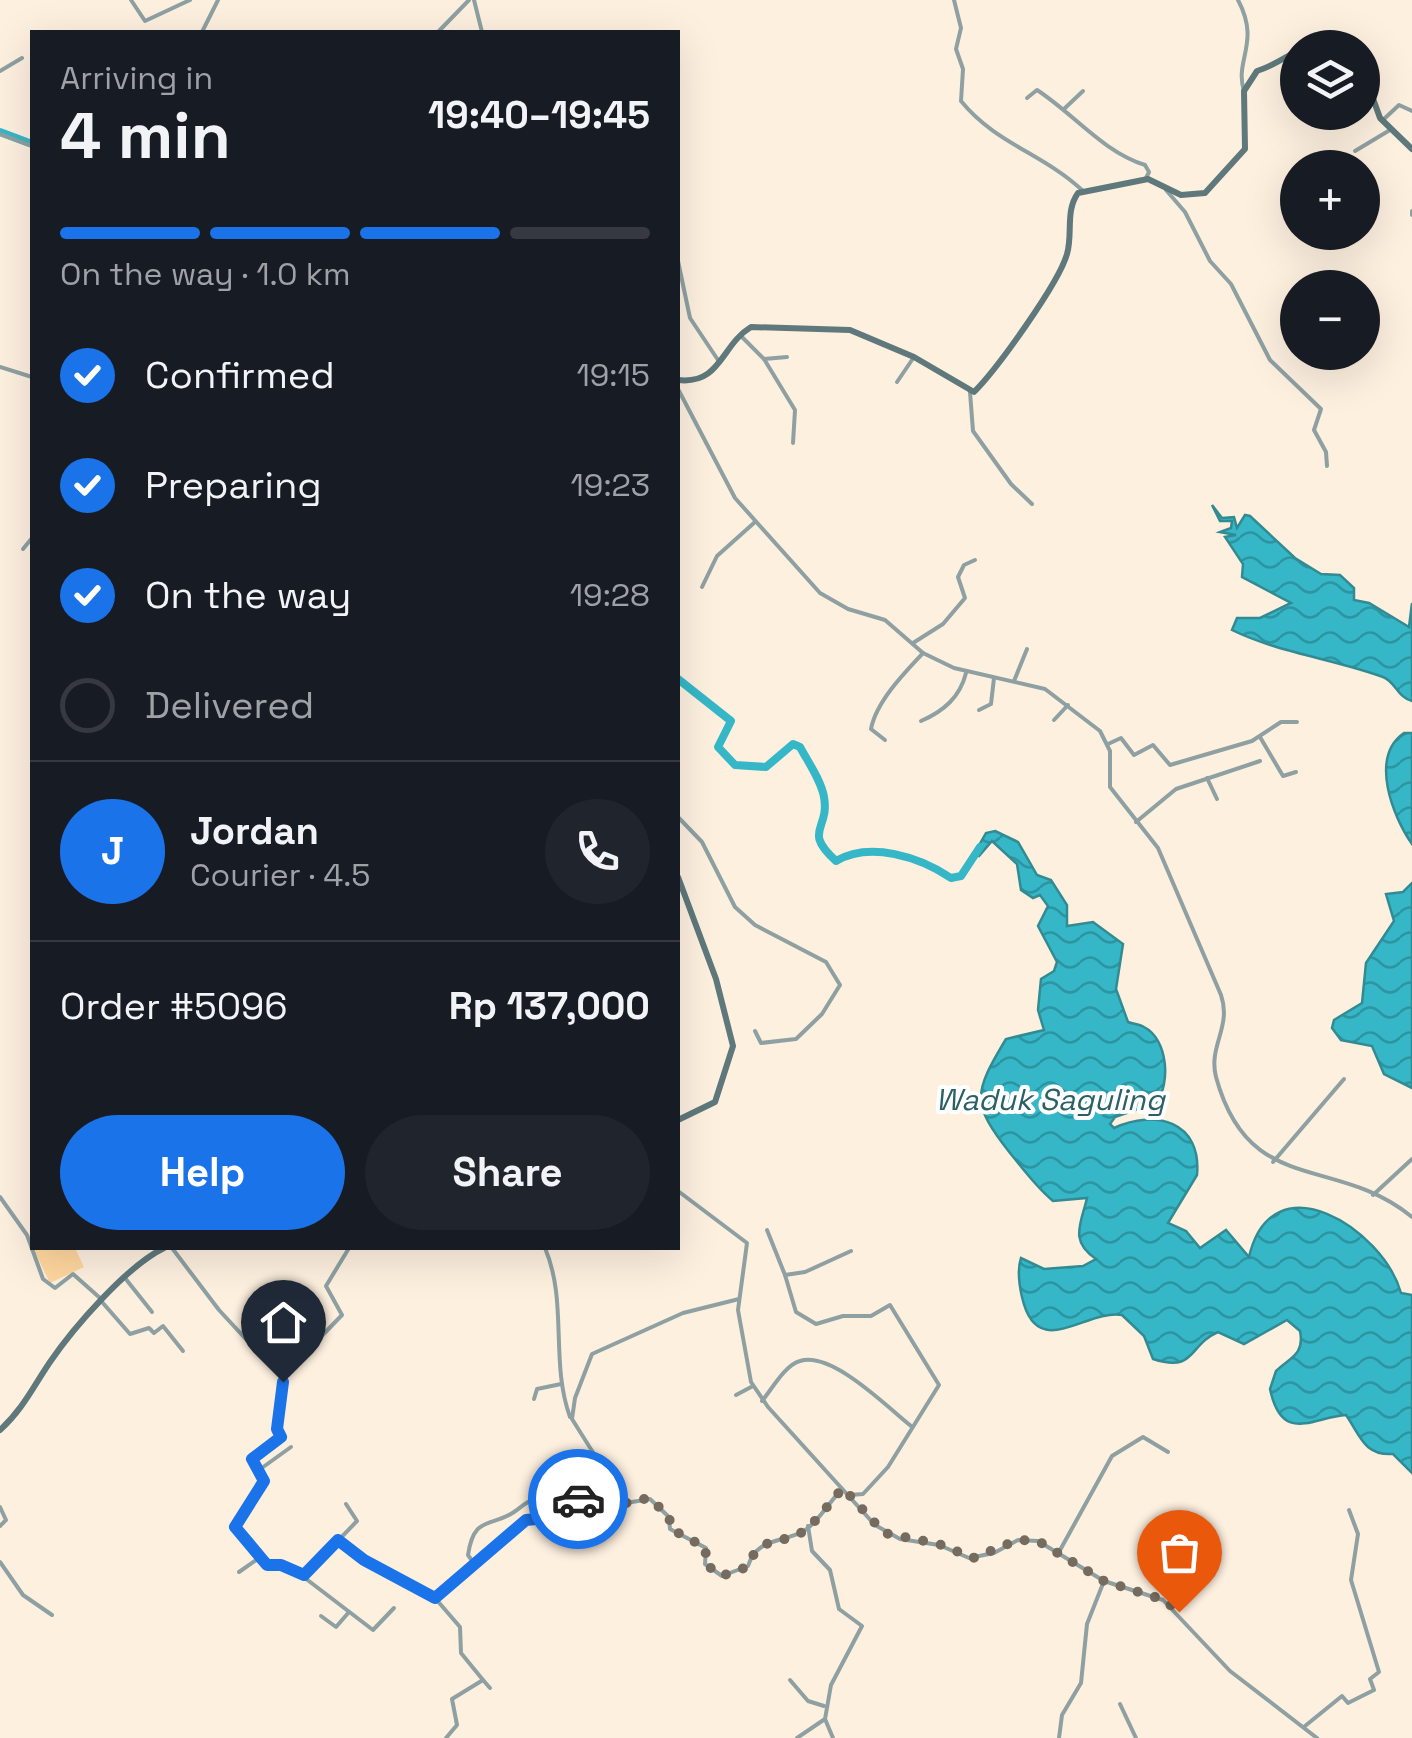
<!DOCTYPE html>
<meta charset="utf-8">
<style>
:root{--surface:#171b24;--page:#20242c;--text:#f1f3f6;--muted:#9ea1a6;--line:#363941;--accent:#1a73e8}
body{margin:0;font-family:"Space Grotesk",sans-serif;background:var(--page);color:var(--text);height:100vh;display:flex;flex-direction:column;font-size:38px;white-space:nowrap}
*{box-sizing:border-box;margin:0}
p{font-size:32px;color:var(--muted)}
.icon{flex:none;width:55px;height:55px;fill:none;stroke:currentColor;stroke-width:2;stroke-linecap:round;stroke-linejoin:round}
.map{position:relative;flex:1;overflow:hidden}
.sheet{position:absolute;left:30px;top:30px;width:650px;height:1220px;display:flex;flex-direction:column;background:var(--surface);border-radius:0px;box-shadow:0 10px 40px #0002}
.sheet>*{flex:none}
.buttons{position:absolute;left:1280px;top:30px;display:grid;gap:20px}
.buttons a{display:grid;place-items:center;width:100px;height:100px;border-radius:50%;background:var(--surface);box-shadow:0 10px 40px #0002;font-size:50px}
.pin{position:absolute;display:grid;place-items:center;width:85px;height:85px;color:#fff;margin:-102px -42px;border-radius:50% 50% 50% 0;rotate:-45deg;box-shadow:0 0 10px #0007}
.pin .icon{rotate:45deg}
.courier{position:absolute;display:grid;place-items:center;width:100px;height:100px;margin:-50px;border:8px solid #1a73e8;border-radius:50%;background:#fff;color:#222;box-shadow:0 2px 12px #0007}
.overview em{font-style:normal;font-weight:700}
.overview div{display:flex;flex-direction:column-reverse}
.overview{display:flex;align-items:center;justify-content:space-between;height:170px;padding:0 30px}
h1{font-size:65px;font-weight:700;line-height:75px}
.bar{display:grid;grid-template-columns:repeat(4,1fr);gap:15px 10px;align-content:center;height:120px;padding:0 30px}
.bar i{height:12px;border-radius:8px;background:var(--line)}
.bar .on{background:var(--accent)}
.bar p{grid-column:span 4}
.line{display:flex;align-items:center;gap:25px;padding:0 30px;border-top:2px solid var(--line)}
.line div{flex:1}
.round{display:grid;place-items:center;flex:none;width:105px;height:105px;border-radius:52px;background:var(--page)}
ol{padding:0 30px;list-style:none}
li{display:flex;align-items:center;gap:30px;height:110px}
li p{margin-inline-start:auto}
li .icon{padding:10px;border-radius:50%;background:var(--accent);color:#fff;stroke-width:4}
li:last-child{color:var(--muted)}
li i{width:55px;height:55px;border:5px solid var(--line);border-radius:50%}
.action{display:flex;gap:20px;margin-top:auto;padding:20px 30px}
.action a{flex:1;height:115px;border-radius:60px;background:var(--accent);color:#fff;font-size:40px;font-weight:700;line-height:115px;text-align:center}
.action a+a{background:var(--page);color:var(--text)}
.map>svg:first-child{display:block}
.pitch{fill:#ffd69e}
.water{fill:url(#water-waves);stroke:#328b92;stroke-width:2.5}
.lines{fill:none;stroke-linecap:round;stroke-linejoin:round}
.river{stroke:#35b7c7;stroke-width:8}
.street{stroke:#8ea0a2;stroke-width:4}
.secondary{stroke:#5e787c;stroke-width:6}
.done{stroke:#756b5e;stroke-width:10;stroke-dasharray:0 18}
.route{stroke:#1a73e8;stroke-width:12}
.labels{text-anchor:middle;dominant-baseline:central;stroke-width:8;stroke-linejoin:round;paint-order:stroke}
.water-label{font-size:30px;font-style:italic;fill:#2c6067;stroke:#fff}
</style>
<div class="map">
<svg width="1412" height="1738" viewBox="0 0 1412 1738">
<defs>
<pattern id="water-waves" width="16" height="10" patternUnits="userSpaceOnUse" patternTransform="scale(2.5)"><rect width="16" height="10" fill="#35b7c7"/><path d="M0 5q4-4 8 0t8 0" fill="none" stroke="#2d94a1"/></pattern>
</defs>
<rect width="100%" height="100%" fill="#fef0df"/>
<path class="pitch" d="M33,1248h42l9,19 -34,16z"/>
<g class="water">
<path d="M1212,505l10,13 12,-1 3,11 8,-13 5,1 45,42 26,16 19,1 14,13v12l15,3 40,24 3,-24v98c-15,-4 -16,-19 -29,-24 -49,-18 -104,-24 -151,-47l5,-12h23l31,-15 -49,-26 1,-13 -18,-27 11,-2 -16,-3 11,-4 1,-7h-12z"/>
<path d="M1404,733h8v111c-19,-27 -43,-87 -8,-111z"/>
<path d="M995,831l23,11 19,33 14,5 16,25v21l26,-4 30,22 -7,45 12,33c5,2 11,2 16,5 24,12 27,57 12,76l-41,14 -5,7 4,4c41,-19 88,-7 83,47l-29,48 18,8 14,17 26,-18 23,27c23,-99 134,-28 152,36l11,2v178l-19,-19c-29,2 -33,-19 -47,-39 -33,2 -64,30 -76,-26l6,-18c13,-13 29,-16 24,-40l-13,-11 -43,24 -26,-12c-30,13 -22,41 -65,27l-9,-23 -22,-21c-37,-6 -85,48 -100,-18 -3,-13 -5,-27 -1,-39l23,11 39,-3 13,-7c-27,-18 -15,-35 -9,-61l-34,3c-17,-14 -29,-31 -43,-48 -39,-50 -37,-59 -4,-114l38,-9 -6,-20 3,-31 13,-8 3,-9 -19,-36 10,-20 -8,-11 -7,3 -12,-8 -4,-26 -25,-23 -13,15 -5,-2 12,-21z"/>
<path d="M1412,883v205l-28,-14 -12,-28 -31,-6 -9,-12 2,-8 28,-17 4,-40 28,-42 -8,-27 17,-2z"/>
</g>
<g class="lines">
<g class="river">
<path d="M0,132l32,12"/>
<path d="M678,679l53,42 -13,26 17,18 31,2 27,-23 7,3c8,15 21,33 24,50 6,33 -22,33 12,64 34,-20 84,-4 115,17l10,-2 19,-29"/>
</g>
<g class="street">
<path d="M131,0l14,21 45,-21"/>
<path d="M474,0l8,32"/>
<path d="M954,0l7,28 -5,21 7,20 -2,32c35,43 81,52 121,89"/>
<path d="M1238,0c23,43 -4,60 6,91"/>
<path d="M202,32l16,-32"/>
<path d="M438,32l31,-32"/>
<path d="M0,71l22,-13"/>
<path d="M1027,98l10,-8c37,24 66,62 108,75l4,7 -4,8"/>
<path d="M1064,109l19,-18"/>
<path d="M1384,119l15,-14 13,6"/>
<path d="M32,129v1"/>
<path d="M0,134l32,12v13"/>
<path d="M1355,151l35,-21"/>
<path d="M1166,190l19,22 25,49 21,23 39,76 51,49 -7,21 12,22 1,14"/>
<path d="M1412,211v4"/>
<path d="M678,261l12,57 28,42"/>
<path d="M740,335l24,24 31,51 -2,33"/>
<path d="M764,359l23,-2"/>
<path d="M0,367l32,10"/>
<path d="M897,382l17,-25"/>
<path d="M678,389l57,109 85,95 28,16 37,11 38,33 31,15 91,21 55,42 10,20v36l48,61 63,147c11,32 -13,51 -5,82 33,121 120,77 196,140"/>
<path d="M970,392l3,39 38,53 21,20"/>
<path d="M23,549l9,-11"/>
<path d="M702,587l15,-31 38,-34"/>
<path d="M913,643l30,-19 22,-26 -7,-21 6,-12 11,-5"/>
<path d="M1014,681l13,-32"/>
<path d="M979,710l12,-6 3,-26"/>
<path d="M1054,720l14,-15"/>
<path d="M921,721c23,-10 39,-24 45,-48"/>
<path d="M1260,737l23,39 13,-4"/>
<path d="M885,740l-14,-11c5,-27 33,-56 52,-76"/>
<path d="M1108,744l13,-6 13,17 19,-10 17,20 82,-24 29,-19h16"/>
<path d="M1207,778l10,21"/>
<path d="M678,817l24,25 33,65 20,18 71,37 14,23 -18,29 -26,25 -35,4 -6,-12"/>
<path d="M1136,822l40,-33 84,-28"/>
<path d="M1273,1162l71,-83"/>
<path d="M678,1191l69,52 -9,67 13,72 17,25 107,118 25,14 39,6 30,13 25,-5 24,-13 20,1 66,40 59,19 67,71 87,67"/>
<path d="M1373,1195l39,-36"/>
<path d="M0,1197l27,38 16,44 12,9 18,-14 27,24"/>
<path d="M767,1230l18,45"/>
<path d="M172,1248l47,62 62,67"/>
<path d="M545,1248c23,54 5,114 25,169"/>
<path d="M125,1278l27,34"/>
<path d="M739,1299l-56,14 -91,41 -17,44 -3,21 32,51 3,20 19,13 24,-4 19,18 1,12 36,19 -1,16 17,12 26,-10c9,-28 32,-23 54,-34 15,-8 28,-31 40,-43"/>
<path d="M102,1302l28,32 19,-6 5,5 9,-7 20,25"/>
<path d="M736,1395l17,-9"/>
<path d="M534,1399l3,-10 24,-5"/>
<path d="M762,1401c10,-12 23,-36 38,-40 32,-10 87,46 111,65"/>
<path d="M259,1470l32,-23"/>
<path d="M850,1495l13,-1 25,-27 51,-82 -49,-80 -19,11h-28l-27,8 -20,-12 -11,-37 20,-3 46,-21"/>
<path d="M346,1504l11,17 -52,54 -24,-10 -16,-1 -30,-37 30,-46 -13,-22 29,-22 -4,-8 6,-53 59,-61 -16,-29 23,-38"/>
<path d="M0,1507l6,13 -6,6"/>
<path d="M339,1540l24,20 72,38 91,-79 20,-1 35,-20 15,-1 11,-7"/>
<path d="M1059,1552l53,-96 31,-19 25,15"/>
<path d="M0,1562l23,33 29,20"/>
<path d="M473,1562l-5,-7c6,-40 22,-27 46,-43 9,-6 12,-11 22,-13l15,16"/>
<path d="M239,1572l20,-14"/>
<path d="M301,1575l72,55 21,-22"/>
<path d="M435,1598l25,29 1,26 22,27 -31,19 5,26 -11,13"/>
<path d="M321,1616l15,11 13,-15"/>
<path d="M483,1680l7,8"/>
<path d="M790,1680l18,21 16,5"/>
<path d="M1120,1704l16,34"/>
<path d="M825,1719l8,19"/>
<path d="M1305,1726l37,-30 6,7 26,-13 -4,-11 9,-7 -28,-92 7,-46 -9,-24"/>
<path d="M797,1738l28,-19 6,-34 31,-59 -23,-17 -9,-39 -18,-19 -4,-25"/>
<path d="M1059,1738l3,-23 19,-32 6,-59 17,-43"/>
</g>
<g class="secondary">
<path d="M1362,68l18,50 32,31"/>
<path d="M678,380c43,5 43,-35 73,-53l99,3 64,27 60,35c23,-23 85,-109 93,-138 6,-20 -2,-43 11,-61l70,-14 33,16 24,-2 40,-44 -1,-58 13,-20c29,-9 48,-32 81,-34l13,11"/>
<path d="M678,877l38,102 17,67 -18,56 -37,18"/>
<path d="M0,1430c23,-21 33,-43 50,-68 24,-35 77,-96 114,-114"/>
</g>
</g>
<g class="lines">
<path class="done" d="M578,1499l30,-9 18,13 23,-5 20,18 2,13 35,19 -1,16 17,12 25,-9c14,-35 36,-20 58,-37 14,-11 26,-29 38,-42l41,45 55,11 34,14 45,-18 20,1 66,40 60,19 15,12"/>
<path class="route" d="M283,1382l-6,47 4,8 -29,22 12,22 -29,46 32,38h14l23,10 34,-35 26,20 71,38 91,-78 20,-2 32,-19"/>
</g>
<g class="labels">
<g class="water-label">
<text x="1050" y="1099">Waduk Saguling</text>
</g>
</g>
</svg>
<div class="buttons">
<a><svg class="icon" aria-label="layers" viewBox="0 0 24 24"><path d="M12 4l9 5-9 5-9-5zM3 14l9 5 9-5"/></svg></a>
<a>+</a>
<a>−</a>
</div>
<div class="pin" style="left:1179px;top:1612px;background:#ea580c"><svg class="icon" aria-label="bag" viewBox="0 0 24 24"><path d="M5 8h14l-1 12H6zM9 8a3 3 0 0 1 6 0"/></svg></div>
<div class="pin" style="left:283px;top:1382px;background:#1f2937"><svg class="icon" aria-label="home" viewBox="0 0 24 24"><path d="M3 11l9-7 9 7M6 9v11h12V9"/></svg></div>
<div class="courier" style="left:578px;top:1499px"><svg class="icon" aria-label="car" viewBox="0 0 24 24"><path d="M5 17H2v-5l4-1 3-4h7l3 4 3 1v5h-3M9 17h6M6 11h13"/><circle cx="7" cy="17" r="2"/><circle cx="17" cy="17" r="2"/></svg></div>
<section class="sheet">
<div class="overview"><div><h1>4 min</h1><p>Arriving in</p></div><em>19:40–19:45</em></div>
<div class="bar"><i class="on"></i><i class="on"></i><i class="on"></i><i></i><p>On the way · 1.0 km</p></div>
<ol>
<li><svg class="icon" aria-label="check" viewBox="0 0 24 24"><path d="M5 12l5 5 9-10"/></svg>Confirmed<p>19:15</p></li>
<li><svg class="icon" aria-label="check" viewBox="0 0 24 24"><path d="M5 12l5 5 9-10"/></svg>Preparing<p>19:23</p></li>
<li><svg class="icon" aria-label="check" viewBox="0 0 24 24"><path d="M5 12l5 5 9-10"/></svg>On the way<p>19:28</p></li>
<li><i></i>Delivered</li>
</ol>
<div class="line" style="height:180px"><b class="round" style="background:var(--accent);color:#fff">J</b><div><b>Jordan</b><p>Courier · 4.5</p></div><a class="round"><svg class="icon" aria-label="phone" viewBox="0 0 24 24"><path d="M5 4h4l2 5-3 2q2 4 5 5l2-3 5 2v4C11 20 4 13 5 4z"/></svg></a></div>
<div class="line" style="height:130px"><div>Order #5096</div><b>Rp 137,000</b></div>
<div class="action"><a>Help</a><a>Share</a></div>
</section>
</div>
